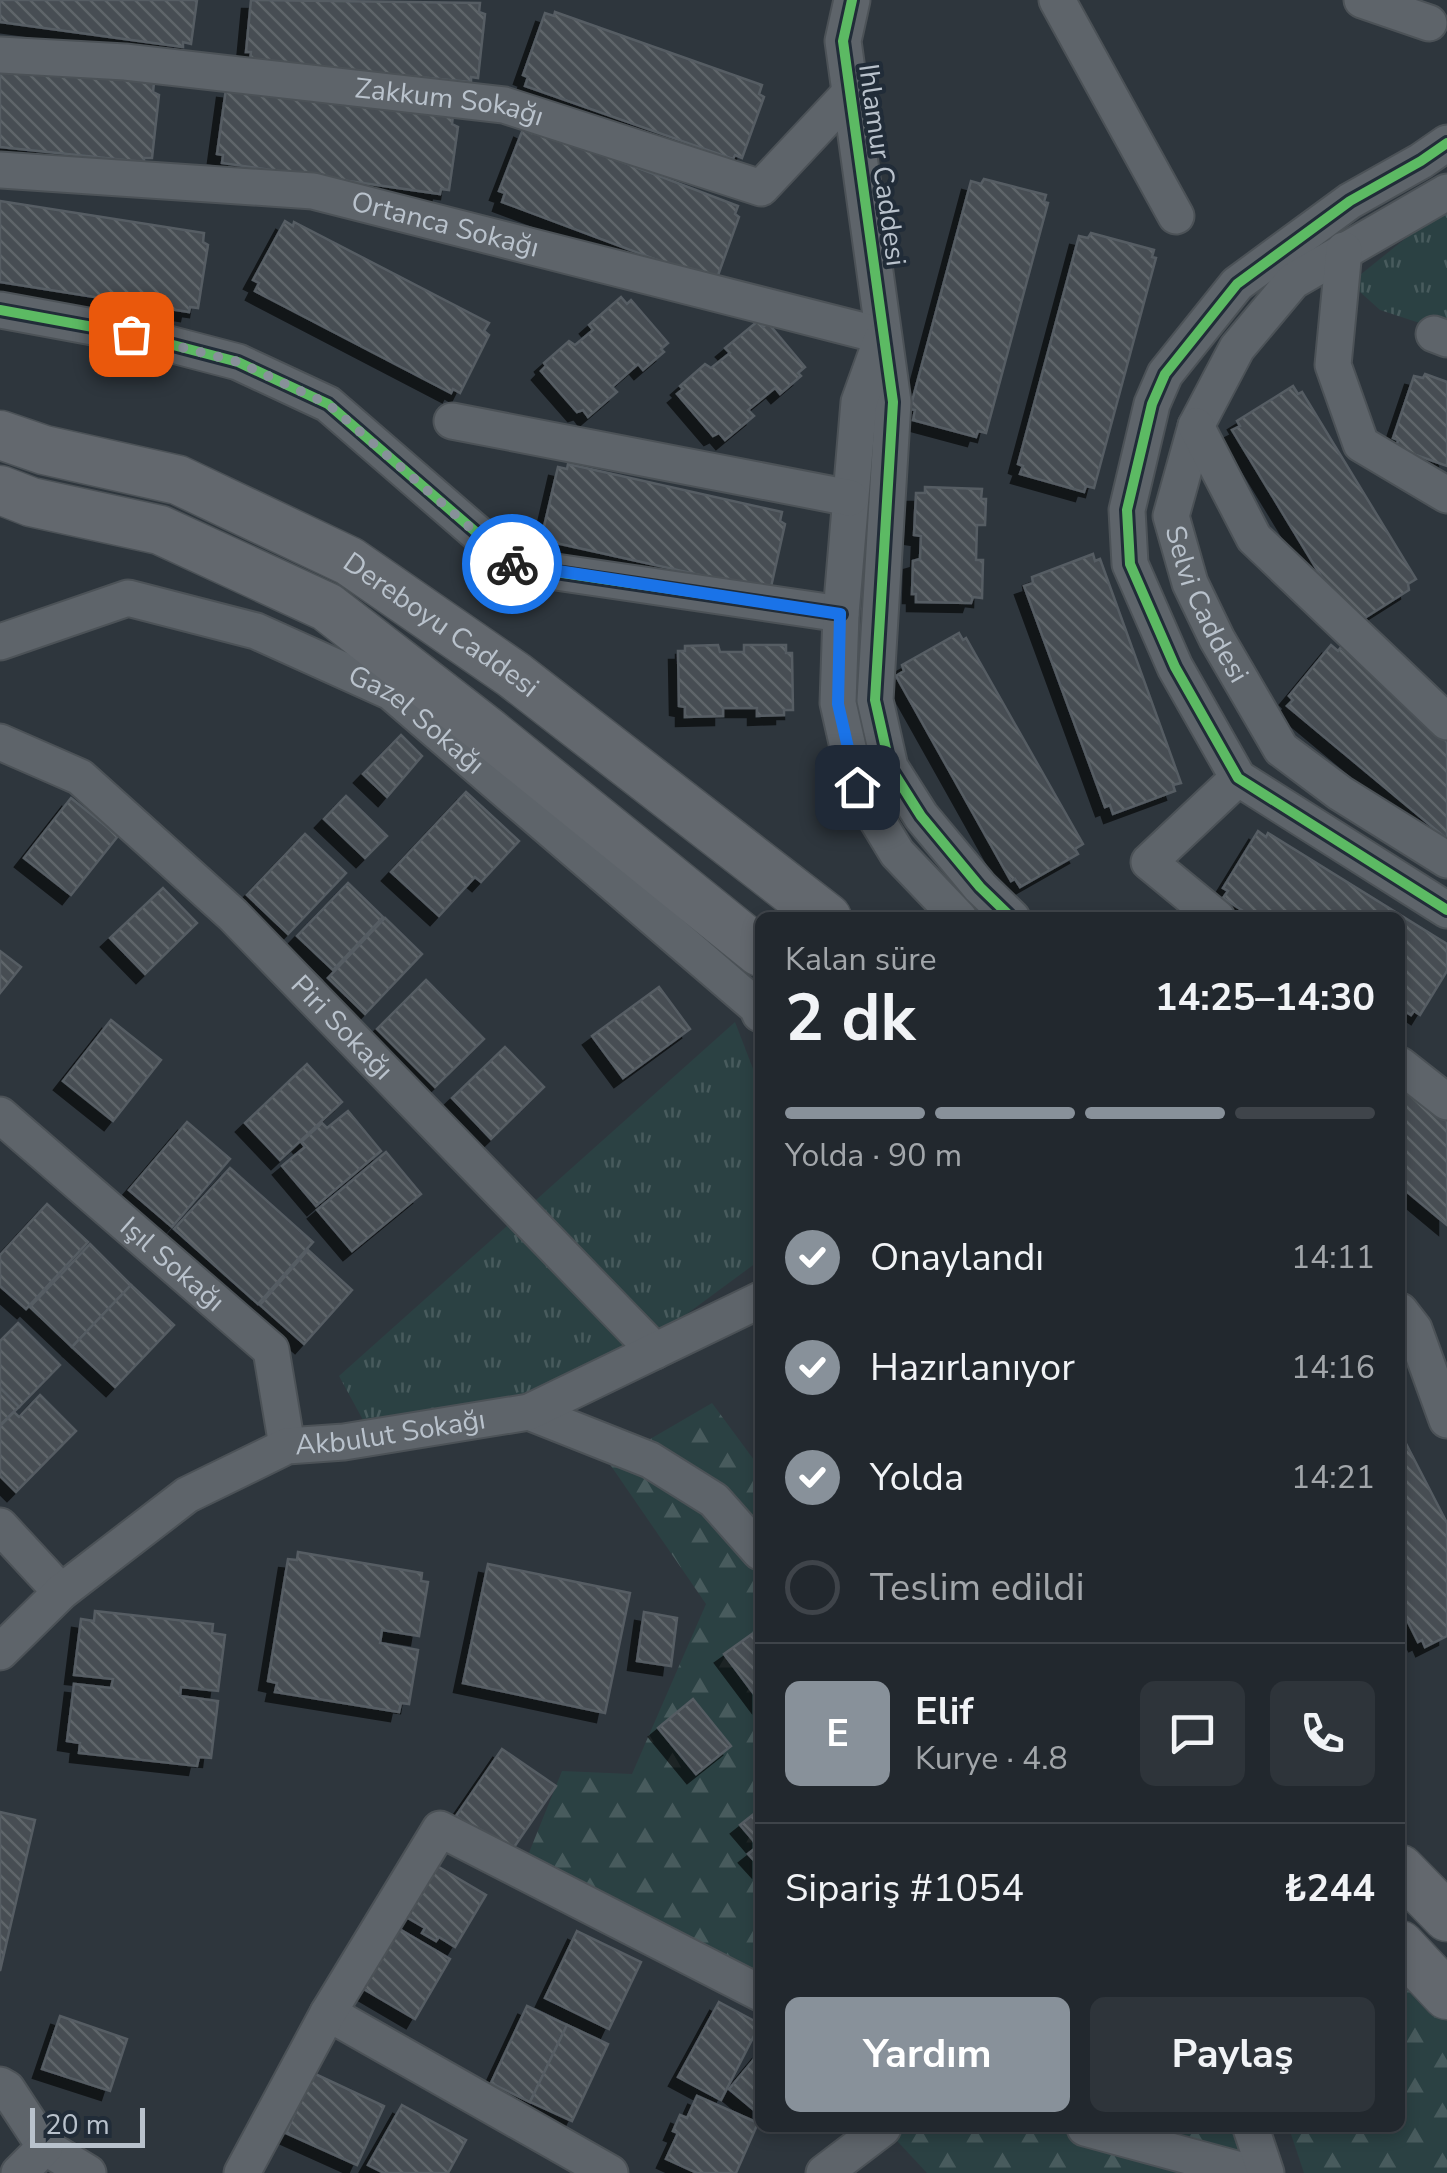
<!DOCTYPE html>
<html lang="tr">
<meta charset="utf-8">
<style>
:root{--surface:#22282e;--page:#2e343a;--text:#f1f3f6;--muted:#a2a6aa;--line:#3f444a;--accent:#88919a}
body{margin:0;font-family:"Nunito Sans",sans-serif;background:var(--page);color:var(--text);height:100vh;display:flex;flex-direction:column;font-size:38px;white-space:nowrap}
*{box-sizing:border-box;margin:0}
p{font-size:32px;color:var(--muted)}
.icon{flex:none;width:55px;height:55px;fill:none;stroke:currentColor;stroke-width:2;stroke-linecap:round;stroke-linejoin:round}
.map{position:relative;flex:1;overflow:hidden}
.drawer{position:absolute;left:755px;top:912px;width:650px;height:1220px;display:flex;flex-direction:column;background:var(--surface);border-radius:15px;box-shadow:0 5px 15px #0003,0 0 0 2px var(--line)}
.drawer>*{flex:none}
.scale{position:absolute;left:30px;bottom:25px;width:115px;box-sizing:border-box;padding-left:10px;border:5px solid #b9c2cc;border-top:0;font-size:28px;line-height:35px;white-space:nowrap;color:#b9c2cc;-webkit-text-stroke:8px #212c38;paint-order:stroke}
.pin{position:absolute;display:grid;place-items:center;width:85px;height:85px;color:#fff;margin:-42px;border-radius:20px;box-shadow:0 5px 15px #0006}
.courier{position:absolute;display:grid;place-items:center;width:100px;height:100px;margin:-50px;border:8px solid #1a73e8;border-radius:50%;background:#fff;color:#222;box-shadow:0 2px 12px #0007}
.summary em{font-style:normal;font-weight:700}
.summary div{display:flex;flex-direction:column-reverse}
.summary{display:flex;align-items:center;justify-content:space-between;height:170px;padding:0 30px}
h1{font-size:65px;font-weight:700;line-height:75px}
.bar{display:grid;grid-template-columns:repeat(4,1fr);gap:15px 10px;align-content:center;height:120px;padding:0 30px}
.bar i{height:12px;border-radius:8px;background:var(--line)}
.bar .selected{background:var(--accent)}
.bar p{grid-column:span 4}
.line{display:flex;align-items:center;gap:25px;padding:0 30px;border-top:2px solid var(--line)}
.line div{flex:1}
.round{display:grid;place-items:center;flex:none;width:105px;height:105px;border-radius:15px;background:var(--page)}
ol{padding:0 30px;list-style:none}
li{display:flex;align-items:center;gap:30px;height:110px}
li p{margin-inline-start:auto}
li .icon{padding:10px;border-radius:50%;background:var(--accent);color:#fff;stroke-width:4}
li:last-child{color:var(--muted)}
li i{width:55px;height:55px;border:5px solid var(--line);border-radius:50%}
.cta{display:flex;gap:20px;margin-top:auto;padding:20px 30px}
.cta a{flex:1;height:115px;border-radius:15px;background:var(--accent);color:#fff;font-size:40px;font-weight:700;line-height:115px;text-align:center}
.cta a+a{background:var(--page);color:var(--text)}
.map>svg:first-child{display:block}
.grass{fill:url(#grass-tufts)}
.forest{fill:url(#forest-firs)}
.building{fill:url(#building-back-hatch);stroke:#565d64;stroke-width:2.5;filter:url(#shadow)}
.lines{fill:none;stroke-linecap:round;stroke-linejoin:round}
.street-casing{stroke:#4c5257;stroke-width:39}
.secondary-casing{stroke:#4c5257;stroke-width:51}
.street{stroke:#5e646a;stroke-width:35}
.secondary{stroke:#63686e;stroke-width:48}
.cycleway-casing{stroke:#212c38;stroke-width:16}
.cycleway{stroke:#5cba63;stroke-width:10}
.done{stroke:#88919a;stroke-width:10;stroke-dasharray:0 18}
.route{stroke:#1a73e8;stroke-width:12}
.labels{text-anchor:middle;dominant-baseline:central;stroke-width:8;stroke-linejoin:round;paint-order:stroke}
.street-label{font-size:28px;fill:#b9c2cc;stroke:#212c38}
</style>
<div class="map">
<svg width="1447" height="2173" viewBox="0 0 1447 2173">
<defs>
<pattern id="grass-tufts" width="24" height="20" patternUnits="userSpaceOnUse" patternTransform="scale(2.5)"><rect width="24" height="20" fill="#2b4143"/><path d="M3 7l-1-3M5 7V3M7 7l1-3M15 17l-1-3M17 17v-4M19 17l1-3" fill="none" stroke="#485b5d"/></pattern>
<pattern id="forest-firs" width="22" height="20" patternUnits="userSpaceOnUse" patternTransform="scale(2.5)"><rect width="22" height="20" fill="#2b4143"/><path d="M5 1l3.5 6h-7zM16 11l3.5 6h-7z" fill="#485b5d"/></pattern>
<pattern id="building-back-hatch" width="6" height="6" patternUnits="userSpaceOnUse" patternTransform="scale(2.5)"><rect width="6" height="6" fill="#464d52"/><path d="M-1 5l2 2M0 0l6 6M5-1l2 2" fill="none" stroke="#5f656a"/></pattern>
<filter id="shadow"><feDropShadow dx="-9" dy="9" stdDeviation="0" flood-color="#0009"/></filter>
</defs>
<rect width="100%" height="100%" fill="#2e363d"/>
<g class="grass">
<path d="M1447,205v127l-67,-22 -30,-27z"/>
<path d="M735,1022l25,65v173l-160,118 -231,53 -30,-55z"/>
</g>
<g class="forest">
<path d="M712,1403l48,65v548l-73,-65 -165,-81 40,-99 70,3 74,-170 -97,-141z"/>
<path d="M1400,1966l47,43v164h-143l-15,-45h111z"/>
<path d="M885,2128h361l17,45h-336z"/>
</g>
<g class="building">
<path d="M0,0h197l-6,44 -8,-2v5l-183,-25z"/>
<path d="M251,0l229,3 -1,9 6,2 -7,64 -7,-1v5l-221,-21 1,-9h-5z"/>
<path d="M555,12l207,73 -3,9 5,3 -22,61 -7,-3 -2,4 -208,-73 3,-9 -5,-2 22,-62 9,3z"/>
<path d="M0,67l154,16 -1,9 6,3 -7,63h-8v4l-144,-15z"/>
<path d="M226,89l227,26 -1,9 6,3 -9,63 -8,-1 -1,5 -218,-31 1,-8 -6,-1z"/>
<path d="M533,128l205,78 -3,8 4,3 -22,61 -9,1 -206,-77 3,-9 -6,-2 24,-62 8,4z"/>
<path d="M984,179l62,16 -2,7 4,1 -62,230 -8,-2 -2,6 -63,-17 2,-10 -5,-1 61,-228 10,3z"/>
<path d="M0,201l204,32 -1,9 5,3 -10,63 -8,-1 -1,5 -189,-30z"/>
<path d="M285,221l8,5 1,-4 195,101 -5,8 5,4 -29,58 -7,-4 -2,4 -196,-102 4,-8 -6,-3z"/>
<path d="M1091,233l63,17 -2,7 4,1 -62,230 -8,-2 -2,6 -64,-18 3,-8 -5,-2 61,-228 9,2z"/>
<path d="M621,297l6,7 4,-4 37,43 -7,6 3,3 -21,18 -5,-6 -26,23 5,5 -29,25 -5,-7 -6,2 -36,-41 5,-5 -2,-3 25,-22 6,4 18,-15 -4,-5z"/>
<path d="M758,321l5,6 5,-4 37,44 -7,6 3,3 -21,18 -5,-6 -27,22 6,6 -29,24 -6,-7 -6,3 -36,-42 6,-5 -3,-3 25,-22 6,4 19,-15 -5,-5z"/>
<path d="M1425,374l22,8v84l-51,-18 2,-8 -5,-2 21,-62 9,2z"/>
<path d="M1293,386l5,8 4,-2 114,187 -8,5 1,6 -54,34 -8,-5 -115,-189 8,-4 -3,-5z"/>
<path d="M568,464l214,48 -2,9 5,3 -14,63 -8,2 -216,-48 2,-8 -6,-2 15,-64 9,2z"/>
<path d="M925,487l57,2 -1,10h5l-1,26h-8l-1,35h7l-1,38 -9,-1 -2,6 -55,-1v-8h-4l1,-33 7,-2 1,-23 -7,-1 2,-42h9z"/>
<path d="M1093,554l2,7 5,-2 81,224 -8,2 2,6 -62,23 -3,-9 -5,2 -81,-221 9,-3 -1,-6z"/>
<path d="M959,633l4,7 3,-2 117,206 -8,5 3,5 -58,33 -5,-8 -4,2 -115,-205 8,-5 -2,-6z"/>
<path d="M718,645l2,7h24v-7h42v8h6l1,57h-9v5l-27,1v-8h-34v8l-38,1v-10l-6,-1 -1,-55h7v-5z"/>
<path d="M1331,645l7,6 3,-4 106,88v104l-160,-133 6,-6 -4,-4z"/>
<path d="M401,735l21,21 -35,41 -24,-23z"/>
<path d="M466,792l53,49 -38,41 -6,-5 -36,39 -48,-44z"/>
<path d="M346,796l41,40 -22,22 -41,-39z"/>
<path d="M71,798l47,38 -47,59 -47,-37z"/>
<path d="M1258,831l8,6 2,-4 179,111v27l-27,44 -6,-4 -3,4 -11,-7v-90h-146l-31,-20 5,-7 -5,-3z"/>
<path d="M305,834l41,39 -58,61 -41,-39z"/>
<path d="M348,883l35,34 -50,53 -36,-34z"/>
<path d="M163,888l34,35 -52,51 -35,-36z"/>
<path d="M385,918l37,36 -57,60 -37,-36z"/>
<path d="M0,951l21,16 -21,26z"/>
<path d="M426,980l58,59 -49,48 -58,-58z"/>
<path d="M659,987l31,42 -67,49 -31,-42z"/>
<path d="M111,1020l50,40 -48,61 -50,-40z"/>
<path d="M505,1047l39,40 -53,52 -39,-41z"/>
<path d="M307,1064l35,38 -62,58 -35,-37z"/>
<path d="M1400,1082l47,39v104l-47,-39z"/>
<path d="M348,1111l33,40 -65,55 -34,-40 23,-19 -4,-5 21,-19 5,5z"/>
<path d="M187,1122l43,37 -58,68 -43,-37z"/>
<path d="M386,1152l35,42 -69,57 -35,-41z"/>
<path d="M230,1168l83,74 -55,62 -84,-75z"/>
<path d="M47,1204l41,38 -62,67 -26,-23v-31z"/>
<path d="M90,1244l41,41 -59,62 -42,-40z"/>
<path d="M308,1250l44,40 -48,54 -44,-39z"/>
<path d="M131,1285l43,40 -59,62 -43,-40z"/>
<path d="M18,1323l42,42 -41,42 -19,-19v-47z"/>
<path d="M0,1388l19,19 -19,18z"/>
<path d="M40,1395l36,36 -60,61 -16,-16v-50l14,-14 5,5z"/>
<path d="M1400,1432l47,91v113l-22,11 -3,-7 -4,2 -18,-36z"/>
<path d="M298,1552l124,21 -1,8 7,1 -9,54 -37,-6 -2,13 38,7 -9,54 -8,-1 -2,9 -124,-20 2,-9 -9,-2 20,-122 9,1z"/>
<path d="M488,1564l142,29 -25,120 -142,-30z"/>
<path d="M95,1611l118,13 -1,9 13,2 -7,56 -37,-4 -1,9 38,5 -7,57 -12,-1 -2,9 -118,-13 1,-10 -13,-2 7,-57 37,4 2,-9 -39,-4 7,-56 13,2z"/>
<path d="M644,1612l33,6 -6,48 -34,-5z"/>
<path d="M752,1634l8,11v57l-36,-48z"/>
<path d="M693,1699l38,47 -35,28 -38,-46z"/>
<path d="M502,1749l54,37 -46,67 -54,-37z"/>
<path d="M760,1809v58l-12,-13 10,-8 -18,-21z"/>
<path d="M0,1812l35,8 -35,151z"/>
<path d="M427,1860l59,35 -31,52 -16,-10 -3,4 -14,-8 3,-5 -29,-17z"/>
<path d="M391,1924l59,35 -35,60 -58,-34z"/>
<path d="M577,1931l64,31 -32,67 -64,-31z"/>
<path d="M719,2002l41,22 -39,76 -43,-23z"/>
<path d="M527,2006l40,19 -37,77 -39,-19z"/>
<path d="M60,2016l67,23 -17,52 -68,-22z"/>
<path d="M567,2025l41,19 -36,77 -42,-19z"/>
<path d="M760,2052v63l-31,-26z"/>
<path d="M313,2073l71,33 -27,59 -71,-32z"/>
<path d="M697,2096l61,27 -22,50h-39l-31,-14 12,-26 -5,-2 7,-16 7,3z"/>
<path d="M402,2105l64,35 -18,33h-64l-16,-8z"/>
</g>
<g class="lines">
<defs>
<g id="street">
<path d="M852,0l-9,41 50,361 -18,298 15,67 31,49 59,71 32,31"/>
<path d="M1057,0l119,216"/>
<path d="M1362,0l67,23"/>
<path id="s1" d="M0,55l125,7 379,43 257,83 89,-95"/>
<path d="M1447,143l-26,18 -71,40 -113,83 -72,90 -13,30 -25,106 3,54 45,103 63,111 209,132"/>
<path id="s2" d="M0,170l313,21 570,145"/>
<path id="s3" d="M1447,192l-154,89 -56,67 -41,78 -25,90 19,67 27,56 64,110 59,44 107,67"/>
<path d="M1344,250l-11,115 28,79 86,51"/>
<path d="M0,310l131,24 107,28 90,42 187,162 326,48"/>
<path d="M1434,334l13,5"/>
<path d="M881,341l-22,61 -18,212 -3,89 19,84 40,66 62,65"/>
<path d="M452,421l398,77"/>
<path d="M1196,426l58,112 193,184"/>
<path id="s4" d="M0,642l128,-44 128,33 135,61 366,315 3,7"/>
<path id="s5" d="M0,742l80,35 153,138 422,436"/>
<path d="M1217,918l-68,-56 89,-84"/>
<path d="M1400,1065l47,37"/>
<path id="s6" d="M0,1115l271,235 16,96"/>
<path d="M1400,1311l14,18 33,91"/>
<path d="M529,1412l121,48 64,40 46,52"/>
<path d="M0,1526l61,66"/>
<path id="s7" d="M0,1652l61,-60 126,-97 100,-49 57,-4 185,-30 231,-112"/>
<path d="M328,2013l282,160"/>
<path d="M0,2085l7,4 38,58 43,26"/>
<path d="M1085,2128l166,45"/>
<path d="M1251,2128l15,45"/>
<path d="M19,2173l26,-26"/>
<path d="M242,2173l86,-160 112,-184 320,164"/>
<path d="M824,2173l59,-45"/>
</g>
<g id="secondary">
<path id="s8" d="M0,435l44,15 134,30 171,81 165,114 313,243"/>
<path d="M0,490l31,12 129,28 167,77 161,125 272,220"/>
<path d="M1400,1869l47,48"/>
<path d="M1400,1945l47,50"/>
</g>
</defs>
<use href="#street" class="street-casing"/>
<use href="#secondary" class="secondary-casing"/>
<use href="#street" class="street"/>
<use href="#secondary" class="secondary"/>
<defs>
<g id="cycleway">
<path d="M852,0l-9,41 50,361 -18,298 15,67 31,49 59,71 32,31"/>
<path d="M1447,143l-26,18 -71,40 -113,83 -72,90 -13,30 -25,106 3,54 45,103 63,111 209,132"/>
<path d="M0,310l131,24 107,28 90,42 187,162 326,48"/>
</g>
</defs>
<use href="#cycleway" class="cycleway-casing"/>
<use href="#cycleway" class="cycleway"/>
</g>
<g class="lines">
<path class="done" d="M131,334l107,28 90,42 184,160"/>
<path class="route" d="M512,564l328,50 -2,90 19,83"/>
</g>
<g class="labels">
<g class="street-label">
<text stroke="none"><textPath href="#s1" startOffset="452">Zakkum Sokağı</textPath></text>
<text transform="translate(882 165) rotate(82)">Ihlamur Caddesi</text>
<text stroke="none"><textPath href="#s2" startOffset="450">Ortanca Sokağı</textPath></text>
<text stroke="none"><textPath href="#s3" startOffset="542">Selvi Caddesi</textPath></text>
<text stroke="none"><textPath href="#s8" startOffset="485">Dereboyu Caddesi</textPath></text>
<text stroke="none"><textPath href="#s4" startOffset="452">Gazel Sokağı</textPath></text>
<text stroke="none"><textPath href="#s5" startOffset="450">Piri Sokağı</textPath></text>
<text stroke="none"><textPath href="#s6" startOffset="228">Işıl Sokağı</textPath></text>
<text stroke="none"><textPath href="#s7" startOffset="460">Akbulut Sokağı</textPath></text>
</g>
</g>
</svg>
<div class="scale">20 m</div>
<div class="pin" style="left:131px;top:334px;background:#ea580c"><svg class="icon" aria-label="bag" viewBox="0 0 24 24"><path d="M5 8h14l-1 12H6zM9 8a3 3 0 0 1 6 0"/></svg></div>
<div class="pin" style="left:857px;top:787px;background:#1f2937"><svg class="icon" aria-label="home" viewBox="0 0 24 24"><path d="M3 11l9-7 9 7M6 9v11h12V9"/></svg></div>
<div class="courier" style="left:512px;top:564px"><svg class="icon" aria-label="bike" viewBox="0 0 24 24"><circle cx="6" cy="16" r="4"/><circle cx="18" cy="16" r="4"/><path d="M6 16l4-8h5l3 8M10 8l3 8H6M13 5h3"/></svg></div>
<section class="drawer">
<div class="summary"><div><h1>2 dk</h1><p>Kalan süre</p></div><em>14:25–14:30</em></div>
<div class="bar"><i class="selected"></i><i class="selected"></i><i class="selected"></i><i></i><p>Yolda · 90 m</p></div>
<ol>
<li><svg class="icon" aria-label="check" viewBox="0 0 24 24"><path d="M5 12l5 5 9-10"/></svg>Onaylandı<p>14:11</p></li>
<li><svg class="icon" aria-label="check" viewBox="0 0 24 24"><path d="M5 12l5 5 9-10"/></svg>Hazırlanıyor<p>14:16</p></li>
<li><svg class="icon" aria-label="check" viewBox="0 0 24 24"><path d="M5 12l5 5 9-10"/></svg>Yolda<p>14:21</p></li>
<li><i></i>Teslim edildi</li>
</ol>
<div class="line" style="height:180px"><b class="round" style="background:var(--accent);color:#fff">E</b><div><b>Elif</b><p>Kurye · 4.8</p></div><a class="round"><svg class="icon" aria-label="chat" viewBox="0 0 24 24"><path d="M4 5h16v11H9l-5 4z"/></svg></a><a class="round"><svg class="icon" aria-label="phone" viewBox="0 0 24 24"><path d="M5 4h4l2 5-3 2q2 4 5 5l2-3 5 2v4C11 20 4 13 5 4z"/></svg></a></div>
<div class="line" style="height:130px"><div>Sipariş #1054</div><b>₺244</b></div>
<div class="cta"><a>Yardım</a><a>Paylaş</a></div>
</section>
</div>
